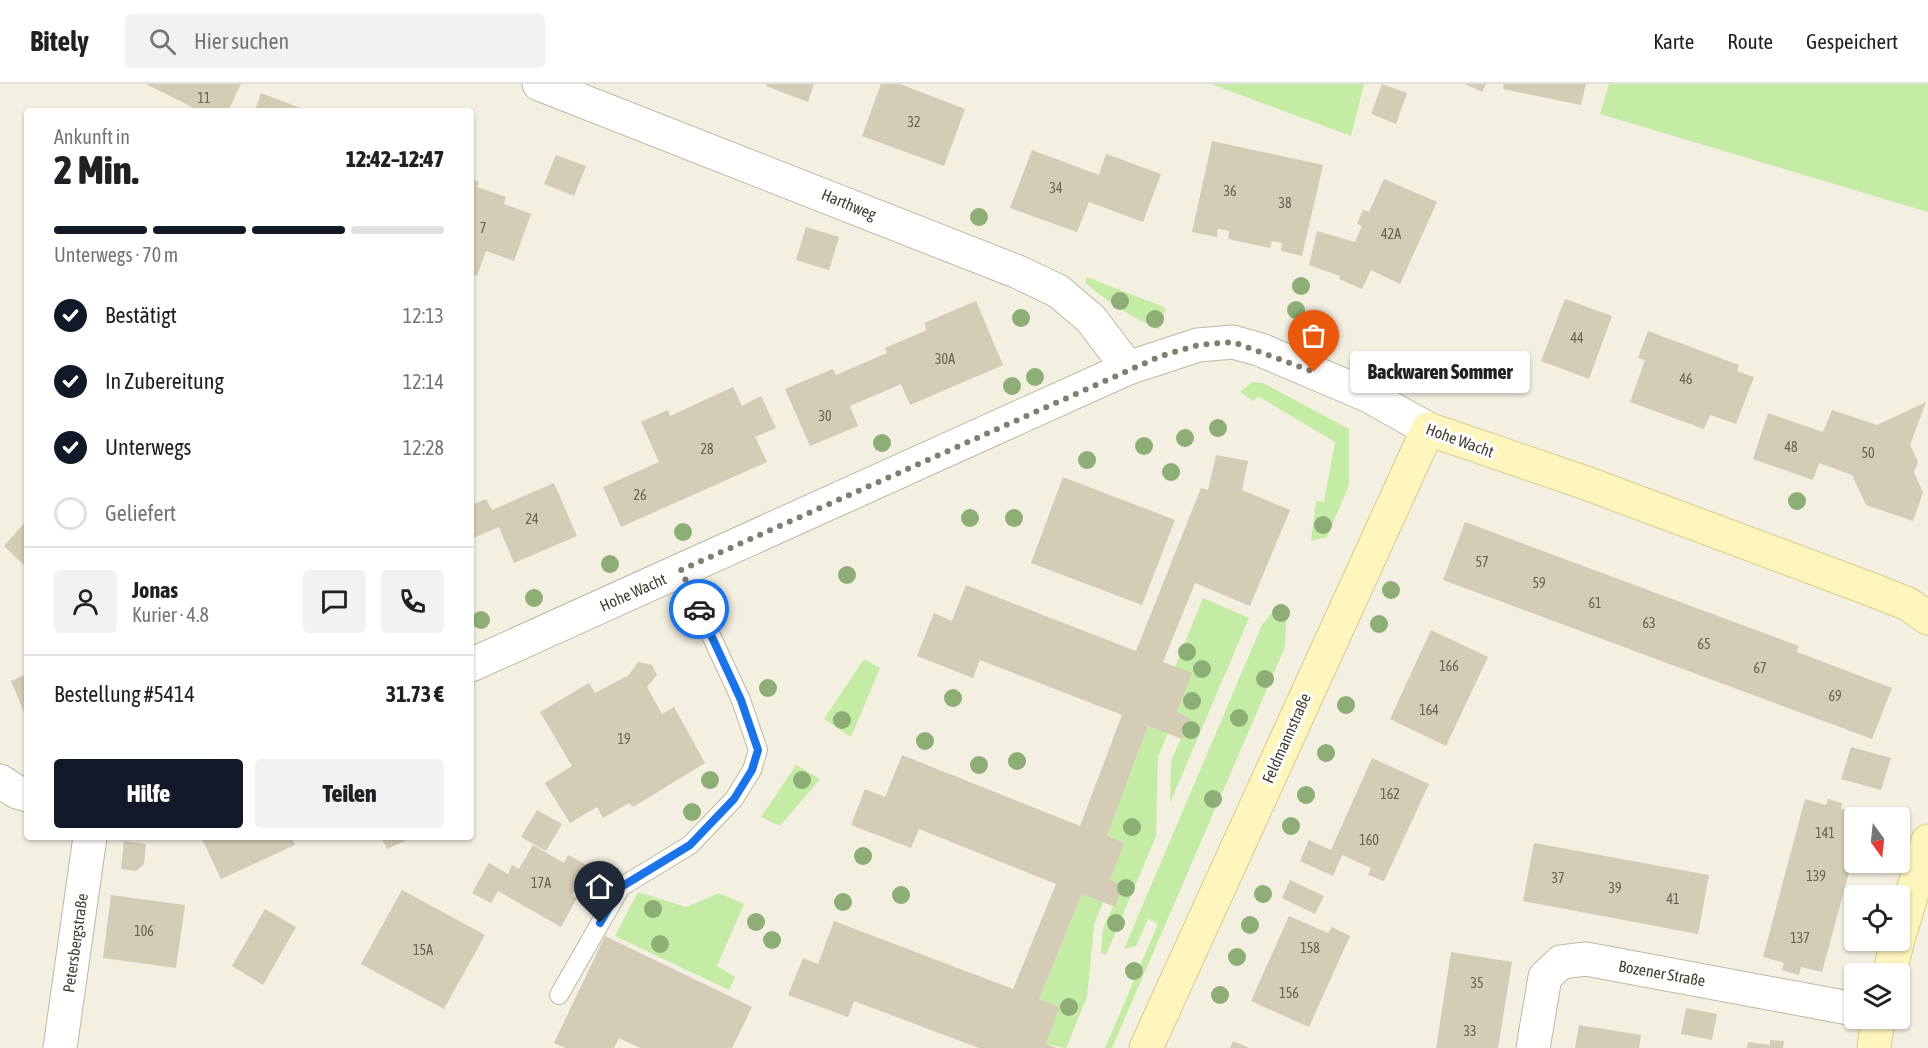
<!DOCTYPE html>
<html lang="de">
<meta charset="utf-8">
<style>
:root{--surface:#fff;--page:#f2f2f2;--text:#202124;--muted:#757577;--line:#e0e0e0;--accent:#111827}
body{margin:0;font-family:"Asap Condensed",sans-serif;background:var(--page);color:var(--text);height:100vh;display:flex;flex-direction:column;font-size:22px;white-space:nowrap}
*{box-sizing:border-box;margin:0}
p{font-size:20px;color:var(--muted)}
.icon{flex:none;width:33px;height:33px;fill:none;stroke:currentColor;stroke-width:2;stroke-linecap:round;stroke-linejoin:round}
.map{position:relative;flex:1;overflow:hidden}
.details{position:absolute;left:24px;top:24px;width:450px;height:732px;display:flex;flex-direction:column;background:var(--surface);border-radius:6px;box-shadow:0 2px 4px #0004}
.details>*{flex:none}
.needle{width:39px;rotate:165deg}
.buttons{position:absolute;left:1844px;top:723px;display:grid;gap:12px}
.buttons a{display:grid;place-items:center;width:66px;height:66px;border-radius:6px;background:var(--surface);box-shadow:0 2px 4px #0004;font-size:30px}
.pin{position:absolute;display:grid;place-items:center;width:51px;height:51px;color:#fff;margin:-62px -26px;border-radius:50% 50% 50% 0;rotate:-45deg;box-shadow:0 0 6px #0007}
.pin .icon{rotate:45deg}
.courier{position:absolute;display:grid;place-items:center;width:60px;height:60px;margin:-30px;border:4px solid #1a73e8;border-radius:50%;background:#fff;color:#222;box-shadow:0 2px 8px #0007}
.bubble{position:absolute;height:42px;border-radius:6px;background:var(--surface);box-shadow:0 2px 4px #0004;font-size:20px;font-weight:800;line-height:42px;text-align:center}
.overview em{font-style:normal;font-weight:800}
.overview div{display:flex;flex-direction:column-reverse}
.overview{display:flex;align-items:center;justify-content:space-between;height:102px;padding:0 30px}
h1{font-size:39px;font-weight:800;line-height:45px}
.bar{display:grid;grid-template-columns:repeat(4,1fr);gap:9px 6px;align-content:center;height:72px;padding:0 30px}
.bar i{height:8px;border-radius:4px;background:var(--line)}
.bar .selected{background:var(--accent)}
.bar p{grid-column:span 4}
.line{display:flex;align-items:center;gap:15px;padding:0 30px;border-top:2px solid var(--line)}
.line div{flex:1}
.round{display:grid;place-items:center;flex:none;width:63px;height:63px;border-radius:6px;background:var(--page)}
ol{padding:0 30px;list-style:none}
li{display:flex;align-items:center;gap:18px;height:66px}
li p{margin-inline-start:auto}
li .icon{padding:6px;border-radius:50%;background:var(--accent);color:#fff;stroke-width:4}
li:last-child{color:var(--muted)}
li i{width:33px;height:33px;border:3px solid var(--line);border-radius:50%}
.action{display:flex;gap:12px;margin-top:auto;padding:12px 30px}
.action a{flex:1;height:69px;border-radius:6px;background:var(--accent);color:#fff;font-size:24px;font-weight:800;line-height:69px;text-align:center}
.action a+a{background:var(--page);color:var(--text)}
header{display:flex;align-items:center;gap:36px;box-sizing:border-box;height:84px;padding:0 30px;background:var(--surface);border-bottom:2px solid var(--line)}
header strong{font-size:28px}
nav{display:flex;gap:33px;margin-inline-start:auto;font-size:21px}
.search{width:420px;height:54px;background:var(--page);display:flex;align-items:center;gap:15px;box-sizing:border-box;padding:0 21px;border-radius:6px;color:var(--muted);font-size:22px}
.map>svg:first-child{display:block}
.green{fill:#c4eca4}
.building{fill:#d4ccb5}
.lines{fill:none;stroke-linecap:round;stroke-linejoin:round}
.lane-casing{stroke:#beb8a3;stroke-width:20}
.street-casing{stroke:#beb8a3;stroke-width:35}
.secondary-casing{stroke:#d8cc8b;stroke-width:35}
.lane{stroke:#fff;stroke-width:18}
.street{stroke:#fff;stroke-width:33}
.secondary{stroke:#fff6be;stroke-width:33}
.tree{fill:#8daf76}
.done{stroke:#817d6f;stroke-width:6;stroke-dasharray:0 10.8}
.route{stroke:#1a73e8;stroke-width:8}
.labels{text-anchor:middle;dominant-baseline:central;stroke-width:6;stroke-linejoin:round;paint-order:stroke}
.number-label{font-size:14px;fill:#686252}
.street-label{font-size:16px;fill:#443f31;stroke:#fff}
</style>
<header>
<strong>Bitely</strong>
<div class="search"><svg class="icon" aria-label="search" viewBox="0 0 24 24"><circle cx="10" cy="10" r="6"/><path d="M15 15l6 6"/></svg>Hier suchen</div>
<nav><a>Karte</a><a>Route</a><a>Gespeichert</a></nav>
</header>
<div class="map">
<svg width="1928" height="964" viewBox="0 0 1928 964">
<rect width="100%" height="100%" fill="#f3efe1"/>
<g class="green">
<path d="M1211,0h153l-13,52z"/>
<path d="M1609,0h319v128l-328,-98z"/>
<path d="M1087,193l79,31 -7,21c-28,-11 -50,-27 -74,-46z"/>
<path d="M1252,298l11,1 86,46v56l-22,52 -16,4 5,-40 8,1 11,-60 -77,-46 -5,5 -13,-9z"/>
<path d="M1203,514l46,20 -79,185 1,-42 19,-43 -13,-6 -2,-45z"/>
<path d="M1280,519l7,4 -2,40 -173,401h-7l53,-124 -10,-5 -12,27 -12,3 138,-324z"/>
<path d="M864,575l16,9 -29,69 -27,-18z"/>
<path d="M1148,642l20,7 -10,24 -2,79 -50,119 -5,-2 2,-25 20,-43 -13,-5 15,-37 -18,-7z"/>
<path d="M796,681l24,14 -40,47 -19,-9z"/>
<path d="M638,808l48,15 33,-14 25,11 -27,62 18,11 -6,13 -114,-54z"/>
<path d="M1082,810l21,8 -9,23 -7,72 -21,51 -20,-4 14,-37 -21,-8z"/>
</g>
<g class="building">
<path d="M146,0h95l-13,27h-28z"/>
<path d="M767,0h47l-6,18 -42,-16z"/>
<path d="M881,0h19l65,25 -21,57 -82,-30z"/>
<path d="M1382,0l25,9 -11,31 -25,-10z"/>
<path d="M1465,0h21l-4,8z"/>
<path d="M1504,0h82l-5,21 -78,-16z"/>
<path d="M261,9l47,18h-53z"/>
<path d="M1212,57l111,24 -21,91 -21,-5 1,-8 -10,-2 -2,7 -42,-9 1,-8 -11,-2 -1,8 -25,-5z"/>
<path d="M1032,66l67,25 7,-21 55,20 -18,48 -54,-20 -12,30 -67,-24z"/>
<path d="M556,71l30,11 -12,30 -30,-12z"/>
<path d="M471,95l8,3 -2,5 29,10 -2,7 27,10 -17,47 -28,-10 -9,25 -6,-3z"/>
<path d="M1384,95l53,23 -37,82 -29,-14 -9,19 -23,-10 1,-3 -31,-11 8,-34 38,11 7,-16 -5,-2 6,-14 6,2z"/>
<path d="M806,143l33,10 -10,33 -33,-10z"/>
<path d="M1565,215l47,17 -23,63 -48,-18z"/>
<path d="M976,217l27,64 -93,40 -9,-21 -51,22 8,20 -48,20 -25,-57 48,-20 3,6 51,-22 -2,-5 42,-18 -3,-7z"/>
<path d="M1648,247l91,34 -2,6 17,6 -18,47 -26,-9 -6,14 -74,-27 15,-42 -7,-2z"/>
<path d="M733,303l9,19 19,-10 15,32 -21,9 12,25 -146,65 -18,-40 56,-25 -18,-40 27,-12 2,6z"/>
<path d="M1926,318l-16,43 8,17 -4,10 9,21 -10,28 -47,-16 -14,-30 -33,-12 -6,17 -60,-21 15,-46 55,19 9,-22 45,15z"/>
<path d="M1216,371l32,6 -6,29 48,20 -40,96 -55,-23 -32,79 29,11 -15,39 13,6 -8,21 -34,-13 -41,110 18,7 -15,37 13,5 -8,22 -33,-13 -43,105 21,8 -14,37 11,4h-78l-125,-47 -6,16 -60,-22 15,-37 15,6 16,-43 179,68 43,-105 -137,-55 -8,19 -60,-23 14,-36 20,8 17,-42 178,71 42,-111 -142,-55 -7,18 -56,-22 17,-43 18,8 14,-36 170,66 65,-163 7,2z"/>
<path d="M1063,393l112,43 -33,85 -111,-42z"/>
<path d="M554,399l23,53 -63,27 -15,-36 -28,12v-34l15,-6 6,11z"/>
<path d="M27,436v44l-2,2 -21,-20z"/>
<path d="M1465,438l334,124 -2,6 95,36 -20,51 -429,-159z"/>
<path d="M1431,546l57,27 -42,89 -56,-27z"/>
<path d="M638,578l14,3 5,10 -10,12 15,27 12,-7 31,56 -72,44 -4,-4 -26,15 -6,-11 -27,16 -25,-40 27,-17 -32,-54 49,-29 6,10 34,-18z"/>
<path d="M27,590v45l-16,-38z"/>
<path d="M1851,663l40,11 -10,32 -40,-11z"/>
<path d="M1372,674l57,26 -45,97 -16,-6 3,-7 -29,-13 -9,21 -33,-15 9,-21 22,10z"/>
<path d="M1805,715l21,6 2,-6 14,4 -1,6 24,6 -1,3h-10v36l-32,118 -21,-5 -2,8 -17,-5 2,-7 -21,-6z"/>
<path d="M537,726l25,14 -16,27 -25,-14z"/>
<path d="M201,753h90l4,8 -74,34z"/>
<path d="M381,753h32l-26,12z"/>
<path d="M124,757l22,3 -2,20 -8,7 -15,-2z"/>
<path d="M1534,759l175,32 -11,59 -175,-33z"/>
<path d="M533,761l31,18 4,-8 21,11 -17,30 5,2 -16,29 -63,-36 -7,12 -19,-10 17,-30 19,11 4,-9 7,4z"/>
<path d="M1290,796l34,16 -9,18 -33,-16z"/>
<path d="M402,806l83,45 -41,74 -83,-45z"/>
<path d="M111,811l74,10 -9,63 -73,-10z"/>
<path d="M265,825l31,18 -33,58 -31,-19z"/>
<path d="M1289,832l39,17 4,-6 18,9 -41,91 -58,-26z"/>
<path d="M605,852l147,71 -20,41h-92l-21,-10 -5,10h-49l-11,-5z"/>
<path d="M1451,868l61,10 -14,86h-62z"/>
<path d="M1686,924l31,6 -5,26 -31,-6z"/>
<path d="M1579,941l62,10 -2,13h-64z"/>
<path d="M1770,956l14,1 -1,7h-36l1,-6 22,3z"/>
<path d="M1233,957l16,7h-19z"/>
</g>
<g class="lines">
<defs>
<path id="lane" d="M559,911l62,-108 69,-42 44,-46 18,-29 6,-20 -17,-50 -60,-129"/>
<g id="street">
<path d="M539,0l479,188 40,19 33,28 37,49"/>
<path d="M471,581l657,-297 70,-23 35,-3 28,8 108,46 59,33"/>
<path d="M0,697l17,11 10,3"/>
<path d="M60,964l30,-211"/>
<path d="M1533,964l12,-71 16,-15 25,-3 268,50"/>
</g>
<g id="secondary">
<path d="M1899,852l29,-95"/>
<path d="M1889,890l9,-34"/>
<path d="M1146,964l282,-619 158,54 284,106 38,15 20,14"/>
<path d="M1874,964l4,-30"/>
</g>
</defs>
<use href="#lane" class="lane-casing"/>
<use href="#street" class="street-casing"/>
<use href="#secondary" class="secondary-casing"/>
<use href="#lane" class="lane"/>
<use href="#street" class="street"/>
<use href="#secondary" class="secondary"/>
</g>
<g class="tree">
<circle cx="979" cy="133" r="9"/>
<circle cx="1301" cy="202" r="9"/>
<circle cx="1120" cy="217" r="9"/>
<circle cx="1296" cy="226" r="9"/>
<circle cx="1021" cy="234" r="9"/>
<circle cx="1155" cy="235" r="9"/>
<circle cx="1035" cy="293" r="9"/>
<circle cx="1012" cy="302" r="9"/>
<circle cx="1218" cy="344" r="9"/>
<circle cx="1185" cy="354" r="9"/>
<circle cx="882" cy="359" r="9"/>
<circle cx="1144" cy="362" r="9"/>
<circle cx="1087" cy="376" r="9"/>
<circle cx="1171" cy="388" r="9"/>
<circle cx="1797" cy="417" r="9"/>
<circle cx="970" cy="434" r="9"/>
<circle cx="1014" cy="434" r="9"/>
<circle cx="1323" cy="441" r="9"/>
<circle cx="683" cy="448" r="9"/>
<circle cx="610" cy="480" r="9"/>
<circle cx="847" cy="491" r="9"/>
<circle cx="1391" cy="506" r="9"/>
<circle cx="534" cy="514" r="9"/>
<circle cx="1281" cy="529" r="9"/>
<circle cx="481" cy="536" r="9"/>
<circle cx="1379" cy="540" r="9"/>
<circle cx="1187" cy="568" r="9"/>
<circle cx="1202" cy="585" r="9"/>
<circle cx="1265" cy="595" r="9"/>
<circle cx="768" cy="604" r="9"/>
<circle cx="953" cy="614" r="9"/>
<circle cx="1192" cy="617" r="9"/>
<circle cx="1346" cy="621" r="9"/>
<circle cx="1239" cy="634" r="9"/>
<circle cx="842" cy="636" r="9"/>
<circle cx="1191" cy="646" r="9"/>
<circle cx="925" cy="657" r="9"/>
<circle cx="1326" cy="669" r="9"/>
<circle cx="1017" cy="677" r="9"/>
<circle cx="979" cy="681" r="9"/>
<circle cx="710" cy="696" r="9"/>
<circle cx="802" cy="696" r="9"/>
<circle cx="1306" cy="711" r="9"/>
<circle cx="1213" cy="715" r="9"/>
<circle cx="692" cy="728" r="9"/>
<circle cx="1291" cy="742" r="9"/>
<circle cx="1132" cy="743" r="9"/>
<circle cx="863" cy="772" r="9"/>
<circle cx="1126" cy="804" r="9"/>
<circle cx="1263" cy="810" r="9"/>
<circle cx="901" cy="811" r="9"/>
<circle cx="843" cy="818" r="9"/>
<circle cx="653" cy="825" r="9"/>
<circle cx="756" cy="838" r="9"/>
<circle cx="1116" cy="839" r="9"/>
<circle cx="1250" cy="841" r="9"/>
<circle cx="772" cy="856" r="9"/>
<circle cx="660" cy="860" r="9"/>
<circle cx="1237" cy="873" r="9"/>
<circle cx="1134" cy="887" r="9"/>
<circle cx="1220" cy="911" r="9"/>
<circle cx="1069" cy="923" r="9"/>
</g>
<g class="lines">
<path class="done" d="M699,525l-18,-39 480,-214 37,-11 35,-3 81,30"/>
<path class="route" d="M600,839l21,-36 69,-42 44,-46 18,-29 6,-20 -17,-50 -42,-91"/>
</g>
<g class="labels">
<g class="number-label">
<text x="204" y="14">11</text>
<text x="914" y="38">32</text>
<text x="1056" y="104">34</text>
<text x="1230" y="107">36</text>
<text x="1285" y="119">38</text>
<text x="483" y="144">7</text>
<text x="1391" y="150">42A</text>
<text x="1577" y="254">44</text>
<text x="945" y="275">30A</text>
<text x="1686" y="295">46</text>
<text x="825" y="332">30</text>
<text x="1791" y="363">48</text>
<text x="707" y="365">28</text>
<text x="1868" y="369">50</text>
<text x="640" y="411">26</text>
<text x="532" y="435">24</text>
<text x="1482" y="478">57</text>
<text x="1539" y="499">59</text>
<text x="1595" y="519">61</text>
<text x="1649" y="539">63</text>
<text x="1704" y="560">65</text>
<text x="1449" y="582">166</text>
<text x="1760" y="584">67</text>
<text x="1835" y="612">69</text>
<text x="1429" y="626">164</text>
<text x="624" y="655">19</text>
<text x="1390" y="710">162</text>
<text x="1825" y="749">141</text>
<text x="1369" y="756">160</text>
<text x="1816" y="792">139</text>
<text x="1558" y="794">37</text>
<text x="541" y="799">17A</text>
<text x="1615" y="804">39</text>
<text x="1673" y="815">41</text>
<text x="144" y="847">106</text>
<text x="1800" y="854">137</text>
<text x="1310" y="864">158</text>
<text x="423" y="866">15A</text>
<text x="1477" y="899">35</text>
<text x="1289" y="909">156</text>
<text x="1470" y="947">33</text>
</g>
<g class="street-label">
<text transform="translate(849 120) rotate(22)">Harthweg</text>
<text transform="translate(1460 356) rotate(20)">Hohe Wacht</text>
<text transform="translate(633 508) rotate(-24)">Hohe Wacht</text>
<text transform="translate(1286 654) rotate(-66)">Feldmannstraße</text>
<text transform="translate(75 859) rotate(-82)">Petersbergstraße</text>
<text transform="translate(1662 889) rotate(10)">Bozener Straße</text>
</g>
</g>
</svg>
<div class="buttons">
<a><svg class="needle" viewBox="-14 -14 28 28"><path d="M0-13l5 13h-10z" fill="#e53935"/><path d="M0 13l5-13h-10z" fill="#757577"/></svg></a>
<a><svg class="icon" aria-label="locate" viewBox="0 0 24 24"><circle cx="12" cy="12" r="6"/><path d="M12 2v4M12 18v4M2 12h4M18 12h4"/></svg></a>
<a><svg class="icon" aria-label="layers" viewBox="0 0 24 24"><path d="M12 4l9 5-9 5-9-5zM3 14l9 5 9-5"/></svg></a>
</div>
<div class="pin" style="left:1314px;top:288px;background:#ea580c"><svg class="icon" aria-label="bag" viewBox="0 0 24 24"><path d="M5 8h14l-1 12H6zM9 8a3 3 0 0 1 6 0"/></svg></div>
<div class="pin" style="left:600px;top:839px;background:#1f2937"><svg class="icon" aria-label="home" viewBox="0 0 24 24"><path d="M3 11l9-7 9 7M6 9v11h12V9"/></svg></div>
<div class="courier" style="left:699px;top:525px"><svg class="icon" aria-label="car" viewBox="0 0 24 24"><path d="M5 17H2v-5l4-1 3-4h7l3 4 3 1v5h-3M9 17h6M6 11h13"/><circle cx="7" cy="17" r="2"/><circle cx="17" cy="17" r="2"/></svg></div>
<div class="bubble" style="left:1350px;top:267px;width:180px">Backwaren Sommer</div>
<section class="details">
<div class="overview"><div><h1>2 Min.</h1><p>Ankunft in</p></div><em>12:42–12:47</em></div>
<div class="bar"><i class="selected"></i><i class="selected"></i><i class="selected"></i><i></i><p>Unterwegs · 70 m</p></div>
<ol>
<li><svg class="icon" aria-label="check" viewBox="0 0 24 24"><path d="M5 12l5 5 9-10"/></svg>Bestätigt<p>12:13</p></li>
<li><svg class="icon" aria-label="check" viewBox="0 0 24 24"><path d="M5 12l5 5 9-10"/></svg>In Zubereitung<p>12:14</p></li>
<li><svg class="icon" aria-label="check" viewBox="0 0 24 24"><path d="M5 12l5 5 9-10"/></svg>Unterwegs<p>12:28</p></li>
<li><i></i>Geliefert</li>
</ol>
<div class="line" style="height:108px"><a class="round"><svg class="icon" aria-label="person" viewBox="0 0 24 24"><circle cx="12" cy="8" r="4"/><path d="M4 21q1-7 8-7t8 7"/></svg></a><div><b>Jonas</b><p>Kurier · 4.8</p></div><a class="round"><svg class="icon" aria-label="chat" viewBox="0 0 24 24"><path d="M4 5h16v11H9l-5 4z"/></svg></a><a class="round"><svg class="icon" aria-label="phone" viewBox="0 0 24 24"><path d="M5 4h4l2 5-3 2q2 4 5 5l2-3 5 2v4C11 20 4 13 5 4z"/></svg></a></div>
<div class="line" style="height:78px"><div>Bestellung #5414</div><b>31.73 €</b></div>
<div class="action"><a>Hilfe</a><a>Teilen</a></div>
</section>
</div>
